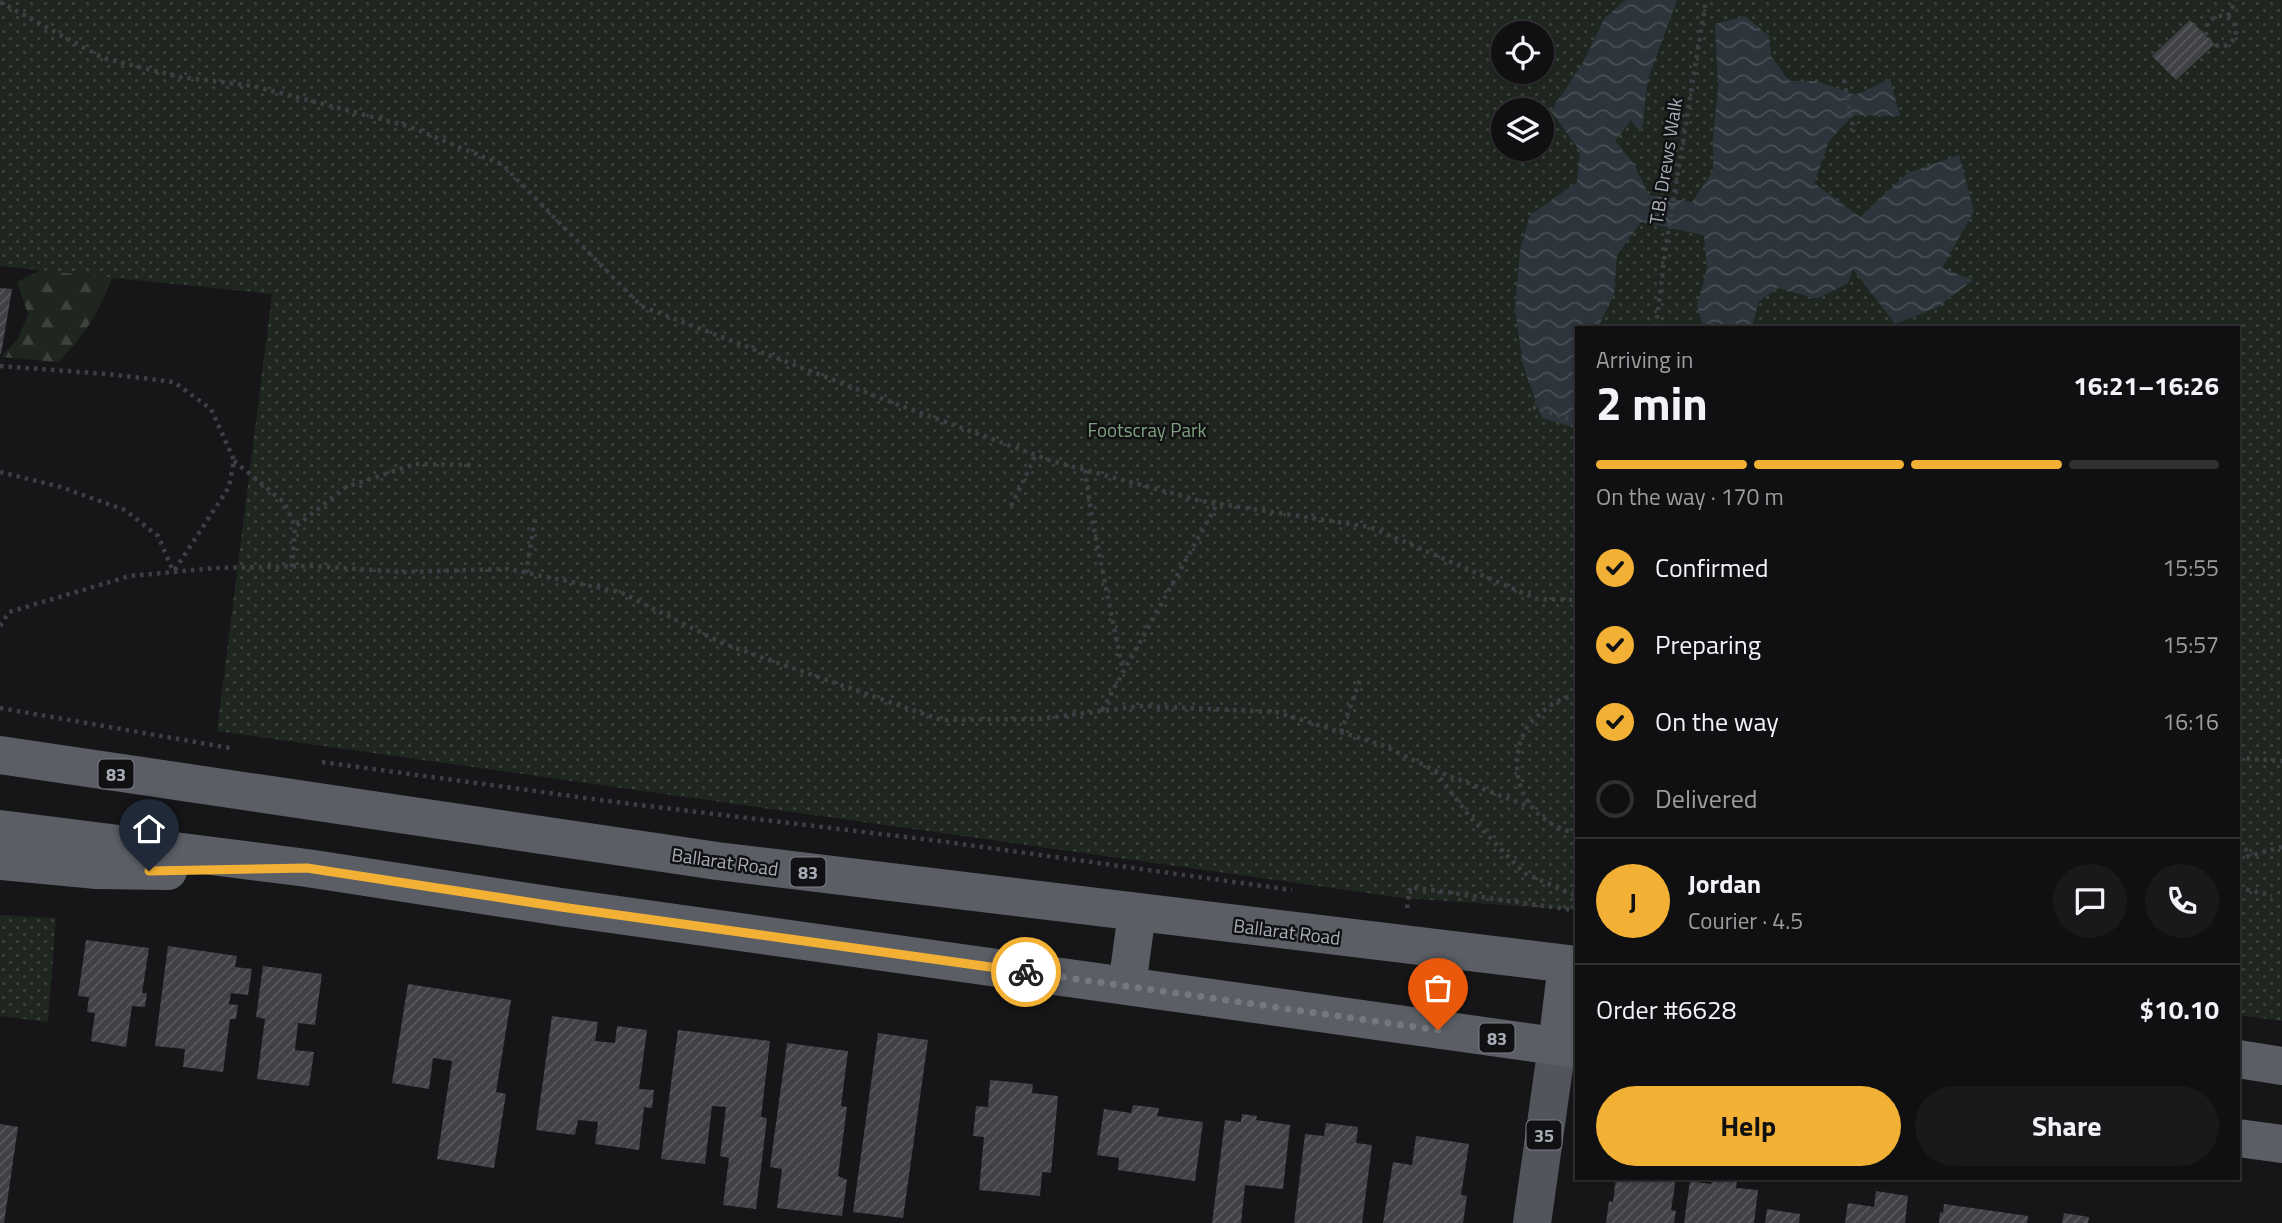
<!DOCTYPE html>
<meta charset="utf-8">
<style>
:root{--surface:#101012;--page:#19191b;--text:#f1f3f6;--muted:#9c9d9f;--line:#303032;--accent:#f2b134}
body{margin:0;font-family:"Titillium Web",sans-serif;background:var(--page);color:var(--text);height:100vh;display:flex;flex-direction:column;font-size:26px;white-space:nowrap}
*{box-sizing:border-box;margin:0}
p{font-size:23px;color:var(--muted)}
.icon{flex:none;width:38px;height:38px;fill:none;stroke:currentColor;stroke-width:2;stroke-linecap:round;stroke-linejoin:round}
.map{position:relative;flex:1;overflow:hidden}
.panel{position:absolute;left:1575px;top:326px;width:665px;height:854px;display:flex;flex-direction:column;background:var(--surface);border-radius:0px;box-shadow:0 2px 5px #0004,0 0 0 2px var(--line)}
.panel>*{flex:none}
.buttons{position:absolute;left:1491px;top:21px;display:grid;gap:14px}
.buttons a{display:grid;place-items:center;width:63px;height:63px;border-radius:50%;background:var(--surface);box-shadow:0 2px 5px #0004,0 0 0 2px var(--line);font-size:35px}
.pin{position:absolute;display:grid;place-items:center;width:60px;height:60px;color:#fff;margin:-72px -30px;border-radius:50% 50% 50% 0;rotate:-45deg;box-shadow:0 0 7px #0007}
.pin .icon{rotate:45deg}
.courier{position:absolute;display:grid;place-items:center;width:70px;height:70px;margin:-35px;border:5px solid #f2b134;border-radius:50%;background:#fff;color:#222;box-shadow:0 2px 9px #0007}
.head em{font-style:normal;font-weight:700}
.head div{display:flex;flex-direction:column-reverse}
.head{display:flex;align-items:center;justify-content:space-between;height:119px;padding:0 21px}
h1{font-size:46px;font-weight:700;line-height:52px}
.bar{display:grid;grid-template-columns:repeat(4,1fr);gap:10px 7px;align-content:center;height:84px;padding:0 21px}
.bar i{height:9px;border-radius:5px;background:var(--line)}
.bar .active{background:var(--accent)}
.bar p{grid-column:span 4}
.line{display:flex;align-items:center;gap:18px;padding:0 21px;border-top:2px solid var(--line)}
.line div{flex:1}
.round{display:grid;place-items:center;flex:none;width:74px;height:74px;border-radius:37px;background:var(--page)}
ol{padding:0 21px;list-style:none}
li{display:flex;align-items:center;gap:21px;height:77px}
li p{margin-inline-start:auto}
li .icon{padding:7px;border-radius:50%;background:var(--accent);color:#111;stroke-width:4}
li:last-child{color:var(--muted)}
li i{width:38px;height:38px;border:4px solid var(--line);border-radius:50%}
.action{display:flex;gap:14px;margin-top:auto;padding:14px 21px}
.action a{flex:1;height:80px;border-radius:42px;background:var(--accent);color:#111;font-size:28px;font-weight:700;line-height:80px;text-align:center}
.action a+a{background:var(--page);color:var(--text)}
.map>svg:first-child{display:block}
.forest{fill:url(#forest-firs)}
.park{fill:url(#park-dots);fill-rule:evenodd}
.water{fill:url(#water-waves)}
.building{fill:url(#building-hatch)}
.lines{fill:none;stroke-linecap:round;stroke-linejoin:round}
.path{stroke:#3d3f44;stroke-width:4.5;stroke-dasharray:3.5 5;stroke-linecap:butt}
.primary{stroke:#53555c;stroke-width:38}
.trunk{stroke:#5b5e65;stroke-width:38}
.done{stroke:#757880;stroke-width:7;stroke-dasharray:0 12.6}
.route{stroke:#f2b134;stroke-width:9}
.labels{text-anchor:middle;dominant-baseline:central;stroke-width:5;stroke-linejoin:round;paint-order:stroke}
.shield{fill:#111113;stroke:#7b7e86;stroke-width:2}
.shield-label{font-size:18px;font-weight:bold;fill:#a8adb8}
.street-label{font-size:19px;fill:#a8adb8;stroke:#111113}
.park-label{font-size:19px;fill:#7fa381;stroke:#111113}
</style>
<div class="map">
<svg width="2282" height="1223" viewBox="0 0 2282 1223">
<defs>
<pattern id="forest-firs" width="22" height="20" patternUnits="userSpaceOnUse" patternTransform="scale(1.75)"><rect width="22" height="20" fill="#1e261f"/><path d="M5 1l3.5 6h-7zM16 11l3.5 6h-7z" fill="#3c433d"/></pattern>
<pattern id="park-dots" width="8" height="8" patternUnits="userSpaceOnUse" patternTransform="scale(1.75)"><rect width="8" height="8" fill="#1e261f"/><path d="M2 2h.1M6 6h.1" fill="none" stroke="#3c433d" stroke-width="1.8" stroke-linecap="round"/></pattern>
<pattern id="water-waves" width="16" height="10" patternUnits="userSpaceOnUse" patternTransform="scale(1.75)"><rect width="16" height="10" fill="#2c353c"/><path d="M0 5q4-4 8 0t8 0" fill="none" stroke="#485056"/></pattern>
<pattern id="building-hatch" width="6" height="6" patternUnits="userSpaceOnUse" patternTransform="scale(1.75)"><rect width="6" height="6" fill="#404145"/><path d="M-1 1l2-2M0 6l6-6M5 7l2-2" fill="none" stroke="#595a5e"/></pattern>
</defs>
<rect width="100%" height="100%" fill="#161618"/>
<path class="forest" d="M41,270l143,15 -72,-7c-13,34 -28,59 -54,84l-57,-5 17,-18 10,-25 -11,-32z"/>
<g class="park">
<path d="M0,0h2282v1021l-44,-6v-688h-661v583l-174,-12 -1186,-167 55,-437 -272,-28zM1503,33h39v39h-39zM1503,110h39v39h-39z"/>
<path d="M0,915l56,3 -8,104 -48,-6z"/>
</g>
<path class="water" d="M1625,0h52l-29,79 -6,50 -2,3 -9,-12 -16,21 19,23 15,31 43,7 21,-31v-32l5,-52 -3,-63 30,-8 24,20 2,20 18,25h27l40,14 34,-16 10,37 -47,-1 -24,26 -15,42 46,34 48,-44 51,-18 15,56 -32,57 31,12 -37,28 -41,16 -42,-55 -5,14 -31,16 -39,-11 -19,13 -7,26h-49l-6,-22 10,-36 -3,-34 -63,-13 -24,33 -3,40 -16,32h-21l-1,101 -34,-10 -19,-53 -8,-56 5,-58 10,-36 47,-33 3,-31 -29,-40 33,-50 20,-42z"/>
<g class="building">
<path d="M2190,20l24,24 -38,36 -24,-24z"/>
<path d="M0,288l12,1 -11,65h-1z"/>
<path d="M86,940l63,8 -7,45h5l-2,14 -13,-1 -6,41 -35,-6 4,-28 -8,-1 2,-15 -11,-1z"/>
<path d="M168,946l69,10 -2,11 17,2 -4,26 -17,-2 -2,11 9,1 -2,14h-6l-7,53 -40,-5 2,-18 -30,-3z"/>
<path d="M263,966l59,8 -7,51 -17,-2 -3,27 19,2 -5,34 -52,-7 8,-60 -9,-2z"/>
<path d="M408,984l103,16 -15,92 10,2 -12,74 -57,-9 15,-98 -19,-3 -4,31 -37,-6z"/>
<path d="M552,1016l46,6 -3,19 20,2 2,-17 30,4 -8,59 15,1 -2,18 -8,-1 -5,43 -44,-6 3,-22 -20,-2 -3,15 -39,-5z"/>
<path d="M678,1030l92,11 -9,76 6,1 -11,91 -33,-4 6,-47 -9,-2 6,-49 -14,-1 -7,58 -44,-5z"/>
<path d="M878,1033l50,7 -25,178 -50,-6z"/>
<path d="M787,1043l61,8 -7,55 6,1 -9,69 9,4 -5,36 -65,-8 5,-39 -12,-2z"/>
<path d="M990,1080l43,4 -1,9 26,3 -7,77 -9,-1 -2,24 -61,-6 5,-53 -11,-1 3,-30 12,1z"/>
<path d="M1133,1105l26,3 -2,8 46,6 -8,59 -77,-11 1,-12 -22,-3 7,-46 27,4z"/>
<path d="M1242,1114l15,2 -1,4 34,5 -7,64 -38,-4 -4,38h-29l13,-103 16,2z"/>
<path d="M1326,1123l32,4 -2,16 16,2 -10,78h-68l11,-89 19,2z"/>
<path d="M0,1124l18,3 -14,96h-4z"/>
<path d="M1416,1136l53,8 -8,51 6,1 -4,27h-80l10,-61 19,3z"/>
<path d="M1616,1178h60l-5,32 5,1 -2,12h-68l3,-22 4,1z"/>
<path d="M1712,1178l25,3 -1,7 22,2 -4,33h-70l6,-42 21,3z"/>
<path d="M1876,1191l32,5 -3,27h-60l3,-20 26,4z"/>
<path d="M1944,1204l84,12 -1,7h-88l1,-11 3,1z"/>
<path d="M1767,1209l33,5 -1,9h-34z"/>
<path d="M2064,1213l25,4 -1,6h-26z"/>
</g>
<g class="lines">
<g class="path">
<path d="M0,2l103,56 77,19 73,9 155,40 95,39 138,141 255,98 156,57 149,40 169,26 167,72 40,1"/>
<circle cx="2221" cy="31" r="15"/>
<path d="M2228,16l8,-16"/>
<path d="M1844,80l10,52"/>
<path d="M1656,327l10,-82 40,-245"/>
<path d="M0,366l108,8 66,8 37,27 23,51 -5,27 -55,84"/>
<path d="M1533,407l44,15"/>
<path d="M234,461l51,42 10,24"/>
<path d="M1085,470l7,49 31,152"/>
<path d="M0,472l61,15 64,23 33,26 15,35"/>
<path d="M1011,506l25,-51"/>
<path d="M292,567l3,-40 51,-40 69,-23 56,1"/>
<path d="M526,573l9,-55"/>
<path d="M0,626l9,-14 121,-36 86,-8 98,-2 89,6 105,-3 112,23 104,52 217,76 98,-1 102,-13 135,6 106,33 52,25 96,37"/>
<path d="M1577,696c-15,1 -28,8 -38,19 -5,4 -11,9 -14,16 -22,44 3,94 52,102"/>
<path d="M0,708l230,40"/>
<path d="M1102,710l115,-206"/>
<path d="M1341,732l19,-52"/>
<path d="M2238,758l44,3"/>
<path d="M322,762l293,40 332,40 345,48"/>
<path d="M1435,771l35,46 54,56 50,22"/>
<path d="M2238,843l14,12"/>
<path d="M2238,859l44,-12"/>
<path d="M2238,887l34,9"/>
<path d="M1407,908l3,-21 163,23 4,-54"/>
</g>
<path class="primary" d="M1532,1223l25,-177"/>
<g class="trunk">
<path d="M0,755l717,106 860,104"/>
<path d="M0,829l307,39 254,39 1016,142"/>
<path d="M0,861l97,9 71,1"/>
<path d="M1127,986l10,-73"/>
<path d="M1557,1046l10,-82"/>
<path d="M2238,1059l44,7"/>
<path d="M2238,1138l44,6"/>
</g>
</g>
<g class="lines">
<path class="done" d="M1026,972l412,58"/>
<path class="route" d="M149,871l158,-3 254,39 465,65"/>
</g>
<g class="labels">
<g class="shield">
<rect x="98.5" y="759.5" width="35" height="29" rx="5"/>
<rect x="790.5" y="857.5" width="35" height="29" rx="5"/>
<rect x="1479.5" y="1023.5" width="35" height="29" rx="5"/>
<rect x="1526.5" y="1120.5" width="35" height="29" rx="5"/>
</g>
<g class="shield-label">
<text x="116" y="774">83</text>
<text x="808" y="872">83</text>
<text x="1497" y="1038">83</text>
<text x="1544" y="1135">35</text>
</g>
<g class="street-label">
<text transform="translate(1665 161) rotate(-81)">T.B. Drews Walk</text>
<text transform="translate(725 861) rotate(8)">Ballarat Road</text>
<text transform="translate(1287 931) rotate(7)">Ballarat Road</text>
</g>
<g class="park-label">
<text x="1147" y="429">Footscray Park</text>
</g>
</g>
</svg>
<div class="buttons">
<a><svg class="icon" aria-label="locate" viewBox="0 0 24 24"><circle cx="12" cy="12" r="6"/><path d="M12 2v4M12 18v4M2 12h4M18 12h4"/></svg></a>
<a><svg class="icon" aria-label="layers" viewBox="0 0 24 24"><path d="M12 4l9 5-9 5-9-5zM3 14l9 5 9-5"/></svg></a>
</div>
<div class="pin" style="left:1438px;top:1030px;background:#ea580c"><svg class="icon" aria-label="bag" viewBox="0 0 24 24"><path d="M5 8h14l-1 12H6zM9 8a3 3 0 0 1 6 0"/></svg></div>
<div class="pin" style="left:149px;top:871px;background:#1f2937"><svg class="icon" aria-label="home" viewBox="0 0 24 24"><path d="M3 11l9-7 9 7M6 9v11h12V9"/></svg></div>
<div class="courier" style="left:1026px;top:972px"><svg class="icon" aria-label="bike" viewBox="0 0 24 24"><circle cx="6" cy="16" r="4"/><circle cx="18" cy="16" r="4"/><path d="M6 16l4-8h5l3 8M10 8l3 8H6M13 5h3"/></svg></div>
<section class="panel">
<div class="head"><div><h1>2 min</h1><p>Arriving in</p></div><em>16:21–16:26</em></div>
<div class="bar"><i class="active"></i><i class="active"></i><i class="active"></i><i></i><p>On the way · 170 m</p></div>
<ol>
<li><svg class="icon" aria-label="check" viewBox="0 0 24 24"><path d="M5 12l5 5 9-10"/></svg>Confirmed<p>15:55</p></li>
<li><svg class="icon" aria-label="check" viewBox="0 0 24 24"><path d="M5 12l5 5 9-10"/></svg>Preparing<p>15:57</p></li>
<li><svg class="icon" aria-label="check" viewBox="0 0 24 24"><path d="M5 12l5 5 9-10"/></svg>On the way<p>16:16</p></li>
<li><i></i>Delivered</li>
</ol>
<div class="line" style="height:126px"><b class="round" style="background:var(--accent);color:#111">J</b><div><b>Jordan</b><p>Courier · 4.5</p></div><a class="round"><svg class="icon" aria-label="chat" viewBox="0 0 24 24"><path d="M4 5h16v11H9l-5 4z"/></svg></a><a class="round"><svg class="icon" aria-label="phone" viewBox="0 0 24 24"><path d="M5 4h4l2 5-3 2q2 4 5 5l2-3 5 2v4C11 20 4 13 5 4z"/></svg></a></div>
<div class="line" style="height:91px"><div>Order #6628</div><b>$10.10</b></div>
<div class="action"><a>Help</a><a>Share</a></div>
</section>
</div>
